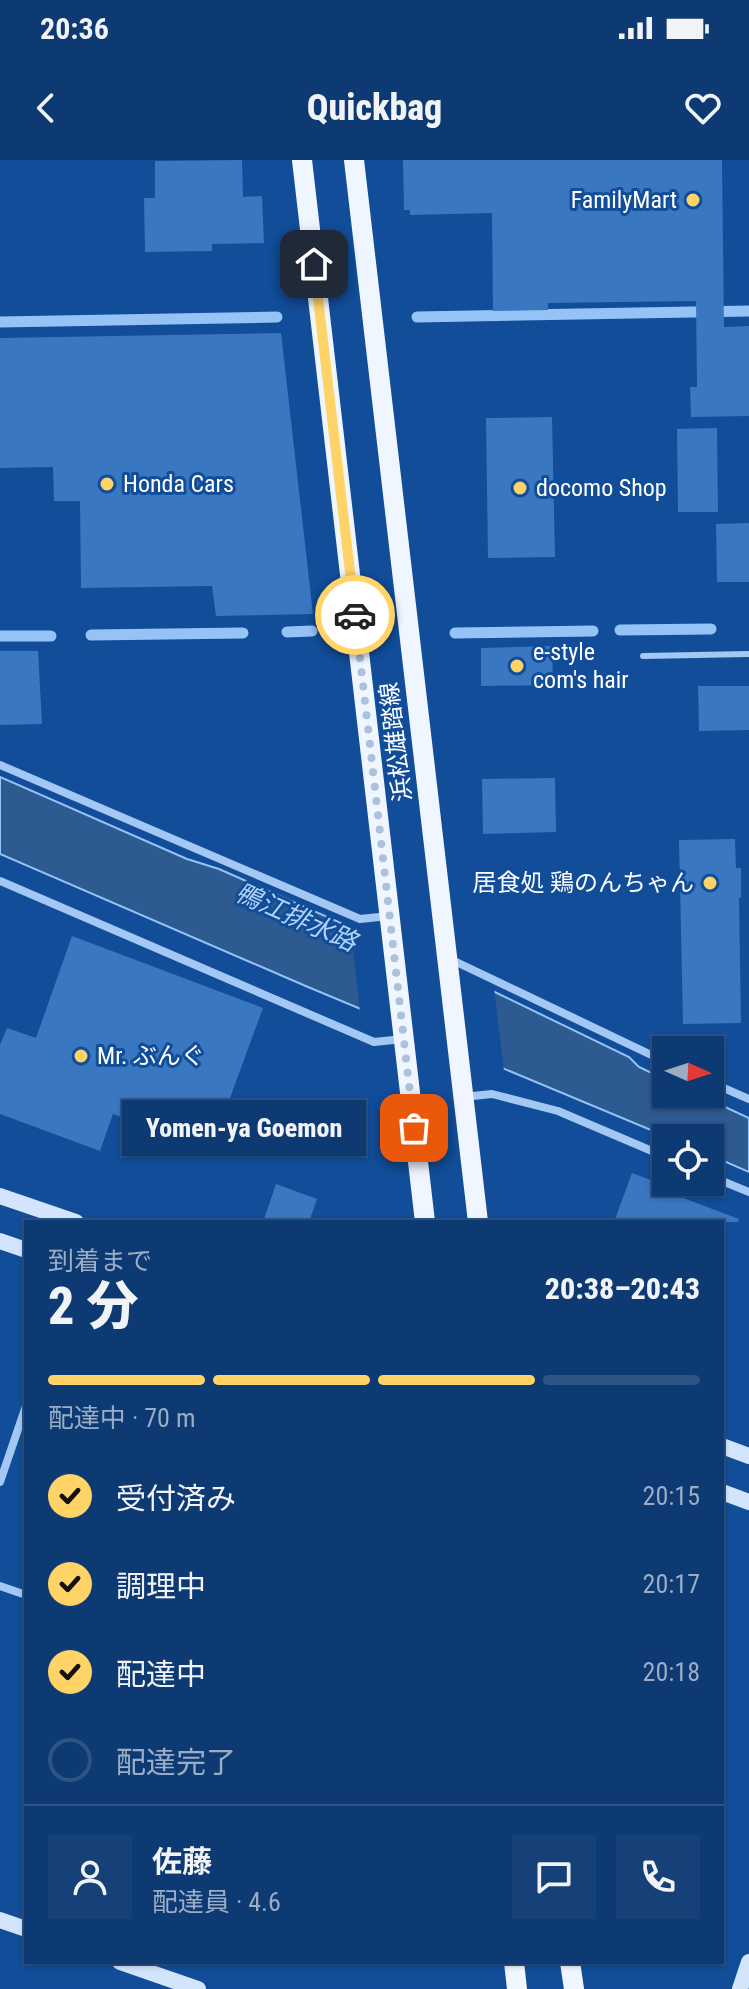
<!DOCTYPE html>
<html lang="ja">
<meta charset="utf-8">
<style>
:root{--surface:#0d3a73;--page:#164178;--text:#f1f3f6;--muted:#9aadc4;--line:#2d5485;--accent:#ffd366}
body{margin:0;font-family:"Roboto Condensed","Noto Sans JP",sans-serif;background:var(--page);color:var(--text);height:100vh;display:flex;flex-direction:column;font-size:30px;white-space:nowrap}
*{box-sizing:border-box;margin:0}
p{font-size:26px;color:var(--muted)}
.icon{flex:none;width:44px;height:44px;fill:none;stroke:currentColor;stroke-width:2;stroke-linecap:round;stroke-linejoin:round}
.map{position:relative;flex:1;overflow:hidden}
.panel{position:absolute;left:24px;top:1060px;width:700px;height:744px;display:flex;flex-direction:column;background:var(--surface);border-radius:0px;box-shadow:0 2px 6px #0004,0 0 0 2px var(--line)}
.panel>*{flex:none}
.needle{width:52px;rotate:93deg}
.buttons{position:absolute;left:652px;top:876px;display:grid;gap:16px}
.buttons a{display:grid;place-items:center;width:72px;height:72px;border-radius:0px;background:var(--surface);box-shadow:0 2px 6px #0004,0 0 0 2px var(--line);font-size:40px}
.pin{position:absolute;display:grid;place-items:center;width:68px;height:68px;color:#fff;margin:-34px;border-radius:16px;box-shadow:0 4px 12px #0006}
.courier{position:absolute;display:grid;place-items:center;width:80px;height:80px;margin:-40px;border:6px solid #ffd366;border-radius:50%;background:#fff;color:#222;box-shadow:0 2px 10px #0007}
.bubble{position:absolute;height:56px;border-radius:0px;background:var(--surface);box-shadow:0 2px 6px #0004,0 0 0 2px var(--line);font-size:26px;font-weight:800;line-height:56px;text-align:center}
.headline em{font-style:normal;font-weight:800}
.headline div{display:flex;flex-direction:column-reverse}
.headline{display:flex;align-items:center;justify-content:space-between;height:136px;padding:0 24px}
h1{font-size:52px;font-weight:800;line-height:60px}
.bar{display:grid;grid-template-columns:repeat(4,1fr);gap:12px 8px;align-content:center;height:96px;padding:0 24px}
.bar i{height:10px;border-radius:6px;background:var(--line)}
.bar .current{background:var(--accent)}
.bar p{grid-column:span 4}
.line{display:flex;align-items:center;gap:20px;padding:0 24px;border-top:2px solid var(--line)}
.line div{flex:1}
.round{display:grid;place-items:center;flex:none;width:84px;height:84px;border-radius:0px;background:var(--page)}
ol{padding:0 24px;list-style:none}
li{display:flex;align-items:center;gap:24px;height:88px}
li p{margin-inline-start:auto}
li .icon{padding:8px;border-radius:50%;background:var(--accent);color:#111;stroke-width:4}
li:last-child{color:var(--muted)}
li i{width:44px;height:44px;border:4px solid var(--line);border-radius:50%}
.status{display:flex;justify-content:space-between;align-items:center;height:56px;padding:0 40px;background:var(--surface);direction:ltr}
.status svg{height:22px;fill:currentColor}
header{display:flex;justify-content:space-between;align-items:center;height:104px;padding:0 24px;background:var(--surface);font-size:36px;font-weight:800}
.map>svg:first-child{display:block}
.water{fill:#2e5a92;stroke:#95c3f7;stroke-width:2}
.pier{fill:#114d99}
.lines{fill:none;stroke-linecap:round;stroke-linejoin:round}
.stream{stroke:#95c3f7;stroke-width:11}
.building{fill:#3977c1}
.lane{stroke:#a3c8f4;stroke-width:6}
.street{stroke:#a3c8f4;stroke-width:8}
.secondary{stroke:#d3e5fd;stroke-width:16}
.primary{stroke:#f0f6ff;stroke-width:20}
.done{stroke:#acc1db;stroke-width:8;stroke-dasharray:0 14.4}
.route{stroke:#ffd366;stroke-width:10}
.poi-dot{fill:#ffd366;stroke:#114d99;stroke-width:3}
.labels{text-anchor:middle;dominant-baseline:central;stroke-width:6;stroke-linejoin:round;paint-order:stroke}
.poi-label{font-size:24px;fill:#fff;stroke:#114d99;text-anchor:start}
.street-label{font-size:24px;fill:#fff;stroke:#114d99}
.water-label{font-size:26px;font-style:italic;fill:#afd2fb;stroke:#114d99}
</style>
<div class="status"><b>20:36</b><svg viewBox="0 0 49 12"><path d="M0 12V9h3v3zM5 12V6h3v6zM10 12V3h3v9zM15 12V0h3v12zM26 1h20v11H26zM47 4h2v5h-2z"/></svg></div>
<header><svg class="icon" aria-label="back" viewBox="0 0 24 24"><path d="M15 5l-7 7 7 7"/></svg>Quickbag<svg class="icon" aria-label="heart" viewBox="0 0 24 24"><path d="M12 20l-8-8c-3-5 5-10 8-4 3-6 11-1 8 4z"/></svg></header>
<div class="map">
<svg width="749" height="1829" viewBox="0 0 749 1829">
<rect width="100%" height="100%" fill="#114d99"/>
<path class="water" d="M0,617l187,82 32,10 255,113 155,75 10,10 27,13v14h31l52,24v54l-39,-17v-17h-40l-362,-151 -308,-133z"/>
<path class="pier" d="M350,765l144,63 10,83 -144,-59z"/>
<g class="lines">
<g class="stream">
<path d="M417,157l332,-6"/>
<path d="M0,162l277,-5"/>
<path d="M620,470l91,-1"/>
<path d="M287,472l25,-1"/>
<path d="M455,473l138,-2"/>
<path d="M91,475l152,-2"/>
<path d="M0,476h51"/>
</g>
</g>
<g class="building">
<path d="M242,0l1,37 19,-1 2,47 -52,1v7l-67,1 -1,-54h11v-37z"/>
<path d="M403,0h319l2,167 25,-1v90l-58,1 -1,-30h7l-1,-86 -148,2v7l-55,1 -1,-98 -82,2v-5h-6z"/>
<path d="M281,173l32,281 -97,2 -4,-30 -131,2 -1,-87h-26l-1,-34 -53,1v-130z"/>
<path d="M552,257l3,140 -67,1 -2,-140z"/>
<path d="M717,268l1,84h-40l-1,-83z"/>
<path d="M749,363v59h-32l-1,-58z"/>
<path d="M552,486l1,39 -72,1v-38z"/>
<path d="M0,491h38l4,73 -42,1z"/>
<path d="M698,526h51v44l-50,1z"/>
<path d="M555,618l1,54 -73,2 -1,-55z"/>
<path d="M735,679l1,29h5v30h-2l2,125 -58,1 -4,-184z"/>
<path d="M72,776l191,72 -52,142 -98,-36 -13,37 -100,-37v-69l7,-17 29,10z"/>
<path d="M632,1013l48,18 -2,5 61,23 -1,3h-124z"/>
<path d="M276,1024l41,15 -8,23h-46z"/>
</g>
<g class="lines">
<path class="lane" d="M643,496l106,-2"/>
<g class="street">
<path d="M0,605l360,154 29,-3"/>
<path d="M0,721l374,161 29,-3"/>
<path d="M450,799l216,103"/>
<path d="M710,922l39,17"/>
<path d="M463,937l29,-3 66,17 108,46"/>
<path d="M710,1016l39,16"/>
<path d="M0,1322l26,-76"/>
<path d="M0,1426l26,9"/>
</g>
<g class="secondary">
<path d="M0,1036l76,26"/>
<path d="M0,1081l26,9"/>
<path d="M722,1286l27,10"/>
<path d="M722,1332l27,10"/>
<path d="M0,1760l26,9"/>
<path d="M120,1802l78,27"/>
<path d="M740,1829l9,-27"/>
</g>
<g class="primary">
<path d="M302,0l123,1062"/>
<path d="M354,0l124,1062"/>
<path d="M514,1802l3,27"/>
<path d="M570,1802l4,27"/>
</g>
</g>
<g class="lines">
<path class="done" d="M355,455l59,513"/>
<path class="route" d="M314,104l41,351"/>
</g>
<g class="poi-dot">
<circle cx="693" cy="40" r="8"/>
<circle cx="107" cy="324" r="8"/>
<circle cx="520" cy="328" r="8"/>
<circle cx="517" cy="506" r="8"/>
<circle cx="710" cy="723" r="8"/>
<circle cx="81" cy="896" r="8"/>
</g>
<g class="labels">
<g class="poi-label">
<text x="677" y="40" text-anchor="end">FamilyMart</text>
<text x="123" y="324">Honda Cars</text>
<text x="536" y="328">docomo Shop</text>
<text x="533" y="492">e-style<tspan x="533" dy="28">com's hair</tspan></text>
<text x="694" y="723" text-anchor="end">居食処 鶏のんちゃん</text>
<text x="97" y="896">Mr. ぶんぐ</text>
</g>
<g class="street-label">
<text transform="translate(396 582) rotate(-97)">浜松雄踏線</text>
</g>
<g class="water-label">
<text transform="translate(296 757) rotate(24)">鴨江排水路</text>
</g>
</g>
</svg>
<div class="buttons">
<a><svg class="needle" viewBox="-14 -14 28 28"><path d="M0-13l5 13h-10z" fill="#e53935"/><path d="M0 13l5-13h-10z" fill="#9aadc4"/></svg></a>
<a><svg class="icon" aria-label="locate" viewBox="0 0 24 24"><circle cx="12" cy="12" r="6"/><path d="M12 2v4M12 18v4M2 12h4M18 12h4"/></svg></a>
</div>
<div class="pin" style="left:414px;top:968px;background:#ea580c"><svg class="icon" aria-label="bag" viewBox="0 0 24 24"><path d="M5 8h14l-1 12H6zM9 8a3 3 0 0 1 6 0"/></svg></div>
<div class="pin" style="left:314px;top:104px;background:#1f2937"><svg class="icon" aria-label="home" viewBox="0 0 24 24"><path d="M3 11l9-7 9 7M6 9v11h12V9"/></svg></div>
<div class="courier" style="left:355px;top:455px"><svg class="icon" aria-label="car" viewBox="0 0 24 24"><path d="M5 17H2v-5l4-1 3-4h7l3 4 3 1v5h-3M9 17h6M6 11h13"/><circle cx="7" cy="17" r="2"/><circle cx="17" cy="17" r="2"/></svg></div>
<div class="bubble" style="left:122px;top:940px;width:244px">Yomen-ya Goemon</div>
<section class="panel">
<div class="headline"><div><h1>2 分</h1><p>到着まで</p></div><em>20:38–20:43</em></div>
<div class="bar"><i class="current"></i><i class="current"></i><i class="current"></i><i></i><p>配達中 · 70 m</p></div>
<ol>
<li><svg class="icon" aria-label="check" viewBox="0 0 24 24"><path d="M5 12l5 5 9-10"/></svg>受付済み<p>20:15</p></li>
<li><svg class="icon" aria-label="check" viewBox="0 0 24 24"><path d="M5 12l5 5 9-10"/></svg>調理中<p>20:17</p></li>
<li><svg class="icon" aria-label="check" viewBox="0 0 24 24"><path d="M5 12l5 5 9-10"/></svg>配達中<p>20:18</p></li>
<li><i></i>配達完了</li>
</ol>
<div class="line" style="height:144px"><a class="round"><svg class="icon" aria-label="person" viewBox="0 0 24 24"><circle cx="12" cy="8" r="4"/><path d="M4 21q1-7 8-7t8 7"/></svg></a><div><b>佐藤</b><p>配達員 · 4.6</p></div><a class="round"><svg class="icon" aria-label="chat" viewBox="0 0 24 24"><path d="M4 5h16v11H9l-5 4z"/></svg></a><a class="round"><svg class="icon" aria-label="phone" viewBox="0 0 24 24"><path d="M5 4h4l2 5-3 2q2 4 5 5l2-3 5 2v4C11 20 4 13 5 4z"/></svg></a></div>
</section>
</div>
